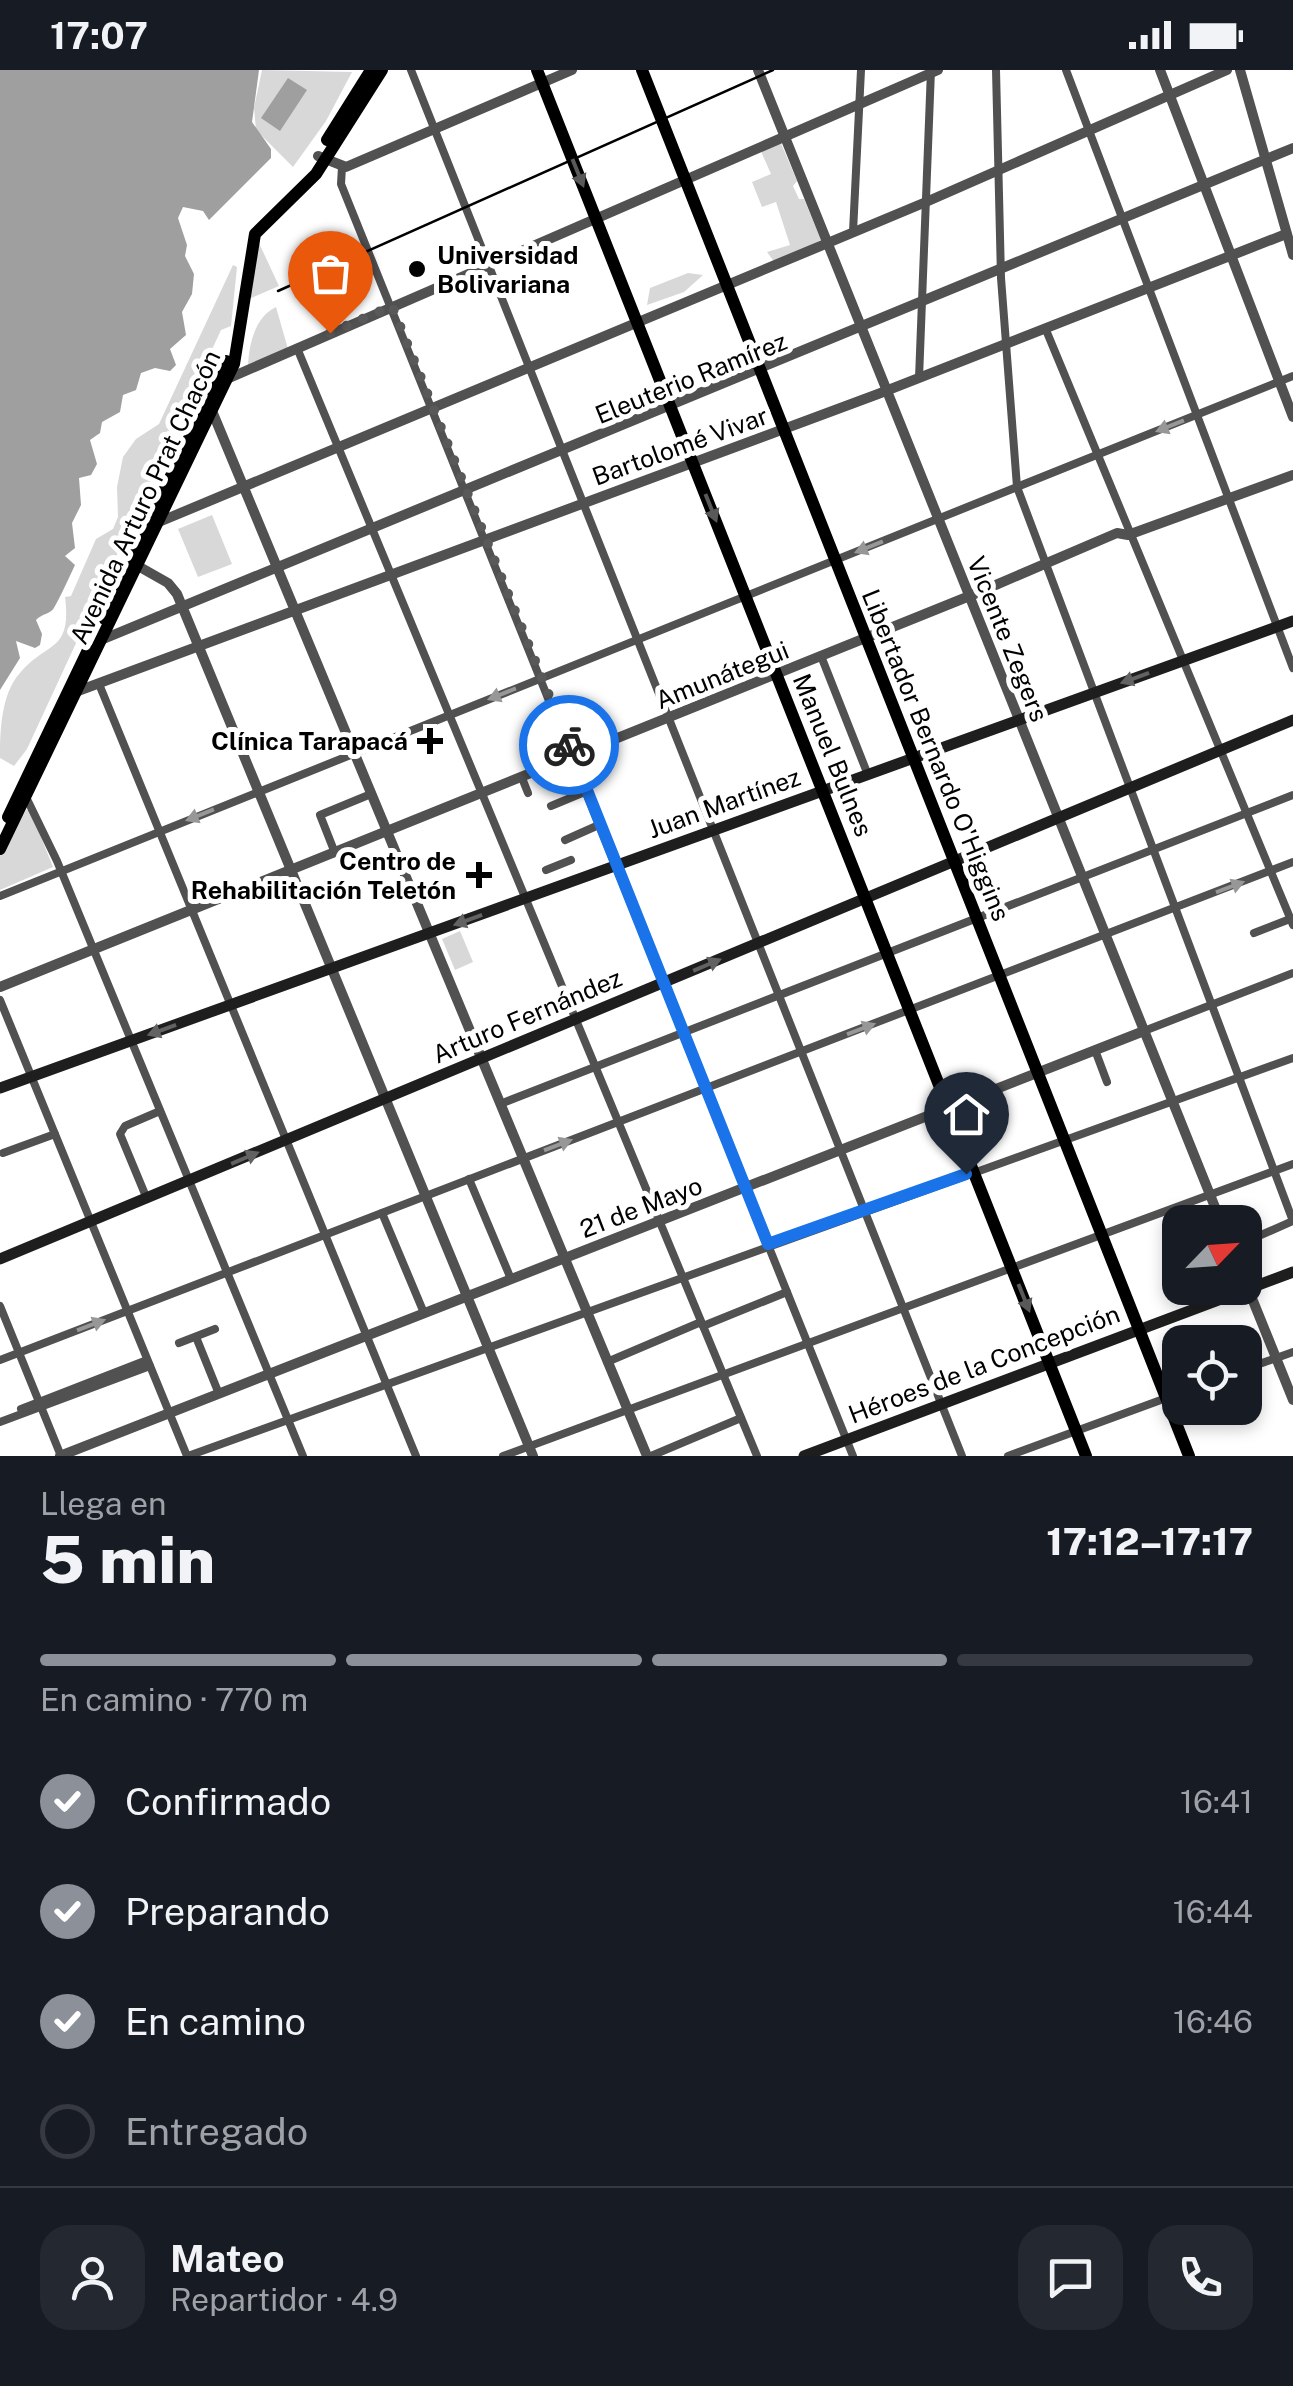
<!DOCTYPE html>
<html lang="es">
<meta charset="utf-8">
<style>
:root{--surface:#171b24;--page:#242831;--text:#f1f3f6;--muted:#9ea1a6;--line:#363941;--accent:#8c9099}
body{margin:0;font-family:"Public Sans",sans-serif;background:var(--page);color:var(--text);height:100vh;display:flex;flex-direction:column;font-size:38px;white-space:nowrap}
*{box-sizing:border-box;margin:0}
p{font-size:32px;color:var(--muted)}
.icon{flex:none;width:55px;height:55px;fill:none;stroke:currentColor;stroke-width:2;stroke-linecap:round;stroke-linejoin:round}
.map{position:relative;height:1386px;overflow:hidden}
.details{display:flex;flex-direction:column;background:var(--surface);flex:1}
.details>*{flex:none}
.needle{width:65px;rotate:65deg}
.tools{position:absolute;left:1162px;top:1135px;display:grid;gap:20px}
.tools a{display:grid;place-items:center;width:100px;height:100px;border-radius:20px;background:var(--surface);box-shadow:0 5px 15px #0003;font-size:50px}
.pin{position:absolute;display:grid;place-items:center;width:85px;height:85px;color:#fff;margin:-102px -42px;border-radius:50% 50% 50% 0;rotate:-45deg;box-shadow:0 0 10px #0007}
.pin .icon{rotate:45deg}
.courier{position:absolute;display:grid;place-items:center;width:100px;height:100px;margin:-50px;border:8px solid #1a73e8;border-radius:50%;background:#fff;color:#222;box-shadow:0 2px 12px #0007}
.summary em{font-style:normal;font-weight:800}
.summary div{display:flex;flex-direction:column-reverse}
.summary{display:flex;align-items:center;justify-content:space-between;height:170px;padding:0 40px}
h1{font-size:65px;font-weight:800;line-height:75px}
.bar{display:grid;grid-template-columns:repeat(4,1fr);gap:15px 10px;align-content:center;height:120px;padding:0 40px}
.bar i{height:12px;border-radius:8px;background:var(--line)}
.bar .on{background:var(--accent)}
.bar p{grid-column:span 4}
.line{display:flex;align-items:center;gap:25px;padding:0 40px;border-top:2px solid var(--line)}
.line div{flex:1}
.round{display:grid;place-items:center;flex:none;width:105px;height:105px;border-radius:30px;background:var(--page)}
ol{padding:0 40px;list-style:none}
li{display:flex;align-items:center;gap:30px;height:110px}
li p{margin-inline-start:auto}
li .icon{padding:10px;border-radius:50%;background:var(--accent);color:#fff;stroke-width:4}
li:last-child{color:var(--muted)}
li i{width:55px;height:55px;border:5px solid var(--line);border-radius:50%}
.status{display:flex;justify-content:space-between;align-items:center;height:70px;padding:0 50px;background:var(--surface);direction:ltr}
.status svg{height:28px;fill:currentColor}
.map>svg:first-child{display:block}
.green{fill:#d8d8d8}
.water{fill:#9f9f9f}
.lines{fill:none;stroke-linecap:round;stroke-linejoin:round}
.minor{stroke:#515151;stroke-width:8}
.tertiary{stroke:#515151;stroke-width:10}
.secondary{stroke:#1e1e1e;stroke-width:11}
.primary{stroke:#000;stroke-width:12}
.tram{stroke:#000;stroke-width:2.5}
.oneway{fill:#595959}
.oneway2{fill:#979797}
.oneway3{fill:#626262}
.done{stroke:#595959;stroke-width:10;stroke-dasharray:0 18}
.route{stroke:#1a73e8;stroke-width:12}
.poi-dot{fill:#000;stroke:#fff;stroke-width:4}
.labels{text-anchor:middle;dominant-baseline:central;stroke-width:10;stroke-linejoin:round;paint-order:stroke}
.poi-label{font-size:25px;font-weight:bold;fill:#000;stroke:#fff;text-anchor:end}
.street-label{font-size:25px;fill:#000;stroke:#fff}
</style>
<div class="status"><b>17:07</b><svg viewBox="0 0 49 12"><path d="M0 12V9h3v3zM5 12V6h3v6zM10 12V3h3v9zM15 12V0h3v12zM26 1h20v11H26zM47 4h2v5h-2z"/></svg></div>
<div class="map">
<svg width="1293" height="1386" viewBox="0 0 1293 1386">
<rect width="100%" height="100%" fill="#fff"/>
<g class="green">
<path d="M262,0l90,2 -26,49 -33,46 -37,-37 -2,-22z"/>
<path d="M780,71l17,40 -4,5 6,13h5l17,41 -46,23 -8,-11 23,-7 -14,-43 -14,5 -10,-25 19,-8 -12,-27z"/>
<path d="M259,173l20,43 -30,13z"/>
<path d="M233,195l4,2 -6,59 -10,4 -194,419 -13,17 -14,-8c0,-27 1,-64 20,-85 27,-32 52,-20 45,-76l6,-1 25,-57 17,-10 5,-12 -1,-30 6,-30 13,-18 23,-15z"/>
<path d="M688,203l15,2 -19,17 -37,13 3,-17z"/>
<path d="M276,237l12,42 -40,16c1,-21 7,-48 28,-58z"/>
<path d="M212,445l20,49 -34,13 -20,-48z"/>
<path d="M26,740h4l23,57 -53,23v-34z"/>
<path d="M460,861l13,31 -18,8 -13,-31z"/>
</g>
<g class="water">
<path d="M0,0h259l-7,52 19,27v9l-62,62 -6,-9 -20,-4 -5,11 9,27 -2,11 9,18 -2,20 -10,18 4,23 -16,14 6,16 -6,6 -15,-3 -14,5 -5,17 -13,5 -3,17 -18,10 -2,11 -10,7 7,24 -6,11 -12,3 2,27 -9,18 3,25 -10,8 10,9c-8,17 -12,26 -20,41 -4,9 -13,7 -19,14l6,14 -2,11 -5,3 -19,-7 4,17 -20,32z"/>
<path d="M288,8l19,12 -27,41 -19,-13z"/>
</g>
<g class="lines">
<g class="minor">
<path d="M411,0l551,1386"/>
<path d="M996,0l5,208 16,209 276,734 -48,21"/>
<path d="M1066,0l227,598"/>
<path d="M342,97l-1,17 512,1272"/>
<path d="M853,162l8,-162"/>
<path d="M1046,260l247,595"/>
<path d="M297,278l460,1108"/>
<path d="M919,308l12,-308"/>
<path d="M821,586l47,119"/>
<path d="M99,614l317,772"/>
<path d="M522,708l6,15"/>
<path d="M24,723l33,68 246,595"/>
<path d="M551,736l36,-15"/>
<path d="M565,770l36,-16"/>
<path d="M335,783l-15,-38 51,-21"/>
<path d="M546,800l25,-10"/>
<path d="M0,826l1293,-520"/>
<path d="M1254,863l36,-14"/>
<path d="M0,930l187,456"/>
<path d="M1144,961l149,-58"/>
<path d="M1095,980l12,32"/>
<path d="M500,1034l793,-309"/>
<path d="M3,1083l52,-19"/>
<path d="M469,1109l42,100"/>
<path d="M147,1129l-27,-65 5,-8 35,-15"/>
<path d="M382,1143l42,100"/>
<path d="M0,1236l61,150"/>
<path d="M703,1256l84,-34"/>
<path d="M196,1267l23,57"/>
<path d="M179,1273l36,-14"/>
<path d="M0,1290l1293,-498"/>
<path d="M607,1292l94,-40"/>
<path d="M1245,1299l48,-17"/>
<path d="M21,1339l126,-49"/>
<path d="M0,1352l150,-56"/>
<path d="M188,1386l1105,-398"/>
<path d="M503,1386l790,-292"/>
<path d="M651,1386l90,-38"/>
<path d="M1008,1386l172,-63"/>
</g>
<g class="tertiary">
<path d="M758,0l463,1152"/>
<path d="M1160,0l133,347"/>
<path d="M1240,0l53,185"/>
<path d="M318,86l28,11 226,-97"/>
<path d="M227,309l711,-309"/>
<path d="M212,341l435,1045"/>
<path d="M159,452l767,-320 301,-132"/>
<path d="M138,496l30,17 9,11 356,862"/>
<path d="M101,570l1192,-492"/>
<path d="M78,621l800,-297 408,-160"/>
<path d="M0,917l977,-394 140,-60 11,2 165,-60"/>
<path d="M1245,1211l48,119"/>
<path d="M60,1386l1084,-425"/>
</g>
<g class="secondary">
<path d="M0,1018l1293,-467"/>
<path d="M0,1189l1293,-539"/>
<path d="M804,1386l489,-184"/>
</g>
<g class="primary">
<path d="M537,0l549,1386"/>
<path d="M642,0l547,1386"/>
<path d="M327,70l44,-70"/>
<path d="M103,548l123,-257"/>
<path d="M8,747l80,-167"/>
<path d="M0,779l234,-485 21,-130 61,-60 66,-104"/>
</g>
<path class="tram" d="M278,221l495,-221"/>
</g>
<defs><path id="oneway-solid" d="M-6-.8H1V-3.2L6.5 0L1 3.2V.8H-6Z" transform="scale(2.5)"/></defs>
<g class="oneway">
<use href="#oneway-solid" transform="translate(578 103) rotate(68)"/>
<use href="#oneway-solid" transform="translate(711 438) rotate(68)"/>
<use href="#oneway-solid" transform="translate(1024 1228) rotate(68)"/>
</g>
<g class="oneway2">
<use href="#oneway-solid" transform="translate(1170 356) rotate(158)"/>
<use href="#oneway-solid" transform="translate(869 477) rotate(158)"/>
<use href="#oneway-solid" transform="translate(502 624) rotate(158)"/>
<use href="#oneway-solid" transform="translate(200 745) rotate(158)"/>
<use href="#oneway-solid" transform="translate(1230 817) rotate(-21)"/>
<use href="#oneway-solid" transform="translate(861 959) rotate(-21)"/>
<use href="#oneway-solid" transform="translate(558 1075) rotate(-21)"/>
<use href="#oneway-solid" transform="translate(91 1255) rotate(-21)"/>
</g>
<g class="oneway3">
<use href="#oneway-solid" transform="translate(1135 608) rotate(160)"/>
<use href="#oneway-solid" transform="translate(468 850) rotate(160)"/>
<use href="#oneway-solid" transform="translate(707 895) rotate(-23)"/>
<use href="#oneway-solid" transform="translate(162 960) rotate(160)"/>
<use href="#oneway-solid" transform="translate(245 1088) rotate(-23)"/>
</g>
<g class="lines">
<path class="done" d="M330,263l62,-27 177,439"/>
<path class="route" d="M569,675l199,499 198,-70"/>
</g>
<g class="poi-dot">
<circle cx="417" cy="199" r="10"/>
<path d="M425 656h10v10h10v10h-10v10h-10v-10h-10v-10h10z"/>
<path d="M474 790h10v10h10v10h-10v10h-10v-10h-10v-10h10z"/>
</g>
<g class="labels">
<g class="poi-label">
<text x="437" y="185" text-anchor="start">Universidad<tspan x="437" dy="29">Bolivariana</tspan></text>
<text x="408" y="671">Clínica Tarapacá</text>
<text x="456" y="791">Centro de<tspan x="456" dy="29">Rehabilitación Teletón</tspan></text>
</g>
<g class="street-label">
<text transform="translate(691 308) rotate(-22)">Eleuterio Ramírez</text>
<text transform="translate(680 376) rotate(-20)">Bartolomé Vivar</text>
<text transform="translate(145 427) rotate(-65)">Avenida Arturo Prat Chacón</text>
<text transform="translate(1008 569) rotate(68)">Vicente Zegers</text>
<text transform="translate(722 605) rotate(-22)">Amunátegui</text>
<text transform="translate(833 685) rotate(68)">Manuel Bulnes</text>
<text transform="translate(936 685) rotate(68)">Libertador Bernardo O'Higgins</text>
<text transform="translate(724 733) rotate(-20)">Juan Martínez</text>
<text transform="translate(527 946) rotate(-23)">Arturo Fernández</text>
<text transform="translate(641 1137) rotate(-21)">21 de Mayo</text>
<text transform="translate(984 1294) rotate(-21)">Héroes de la Concepción</text>
</g>
</g>
</svg>
<div class="tools">
<a><svg class="needle" viewBox="-14 -14 28 28"><path d="M0-13l5 13h-10z" fill="#e53935"/><path d="M0 13l5-13h-10z" fill="#9ea1a6"/></svg></a>
<a><svg class="icon" aria-label="locate" viewBox="0 0 24 24"><circle cx="12" cy="12" r="6"/><path d="M12 2v4M12 18v4M2 12h4M18 12h4"/></svg></a>
</div>
<div class="pin" style="left:330px;top:263px;background:#ea580c"><svg class="icon" aria-label="bag" viewBox="0 0 24 24"><path d="M5 8h14l-1 12H6zM9 8a3 3 0 0 1 6 0"/></svg></div>
<div class="pin" style="left:966px;top:1104px;background:#1f2937"><svg class="icon" aria-label="home" viewBox="0 0 24 24"><path d="M3 11l9-7 9 7M6 9v11h12V9"/></svg></div>
<div class="courier" style="left:569px;top:675px"><svg class="icon" aria-label="bike" viewBox="0 0 24 24"><circle cx="6" cy="16" r="4"/><circle cx="18" cy="16" r="4"/><path d="M6 16l4-8h5l3 8M10 8l3 8H6M13 5h3"/></svg></div>
</div>
<section class="details">
<div class="summary"><div><h1>5 min</h1><p>Llega en</p></div><em>17:12–17:17</em></div>
<div class="bar"><i class="on"></i><i class="on"></i><i class="on"></i><i></i><p>En camino · 770 m</p></div>
<ol>
<li><svg class="icon" aria-label="check" viewBox="0 0 24 24"><path d="M5 12l5 5 9-10"/></svg>Confirmado<p>16:41</p></li>
<li><svg class="icon" aria-label="check" viewBox="0 0 24 24"><path d="M5 12l5 5 9-10"/></svg>Preparando<p>16:44</p></li>
<li><svg class="icon" aria-label="check" viewBox="0 0 24 24"><path d="M5 12l5 5 9-10"/></svg>En camino<p>16:46</p></li>
<li><i></i>Entregado</li>
</ol>
<div class="line" style="height:180px"><a class="round"><svg class="icon" aria-label="person" viewBox="0 0 24 24"><circle cx="12" cy="8" r="4"/><path d="M4 21q1-7 8-7t8 7"/></svg></a><div><b>Mateo</b><p>Repartidor · 4.9</p></div><a class="round"><svg class="icon" aria-label="chat" viewBox="0 0 24 24"><path d="M4 5h16v11H9l-5 4z"/></svg></a><a class="round"><svg class="icon" aria-label="phone" viewBox="0 0 24 24"><path d="M5 4h4l2 5-3 2q2 4 5 5l2-3 5 2v4C11 20 4 13 5 4z"/></svg></a></div>
</section>
